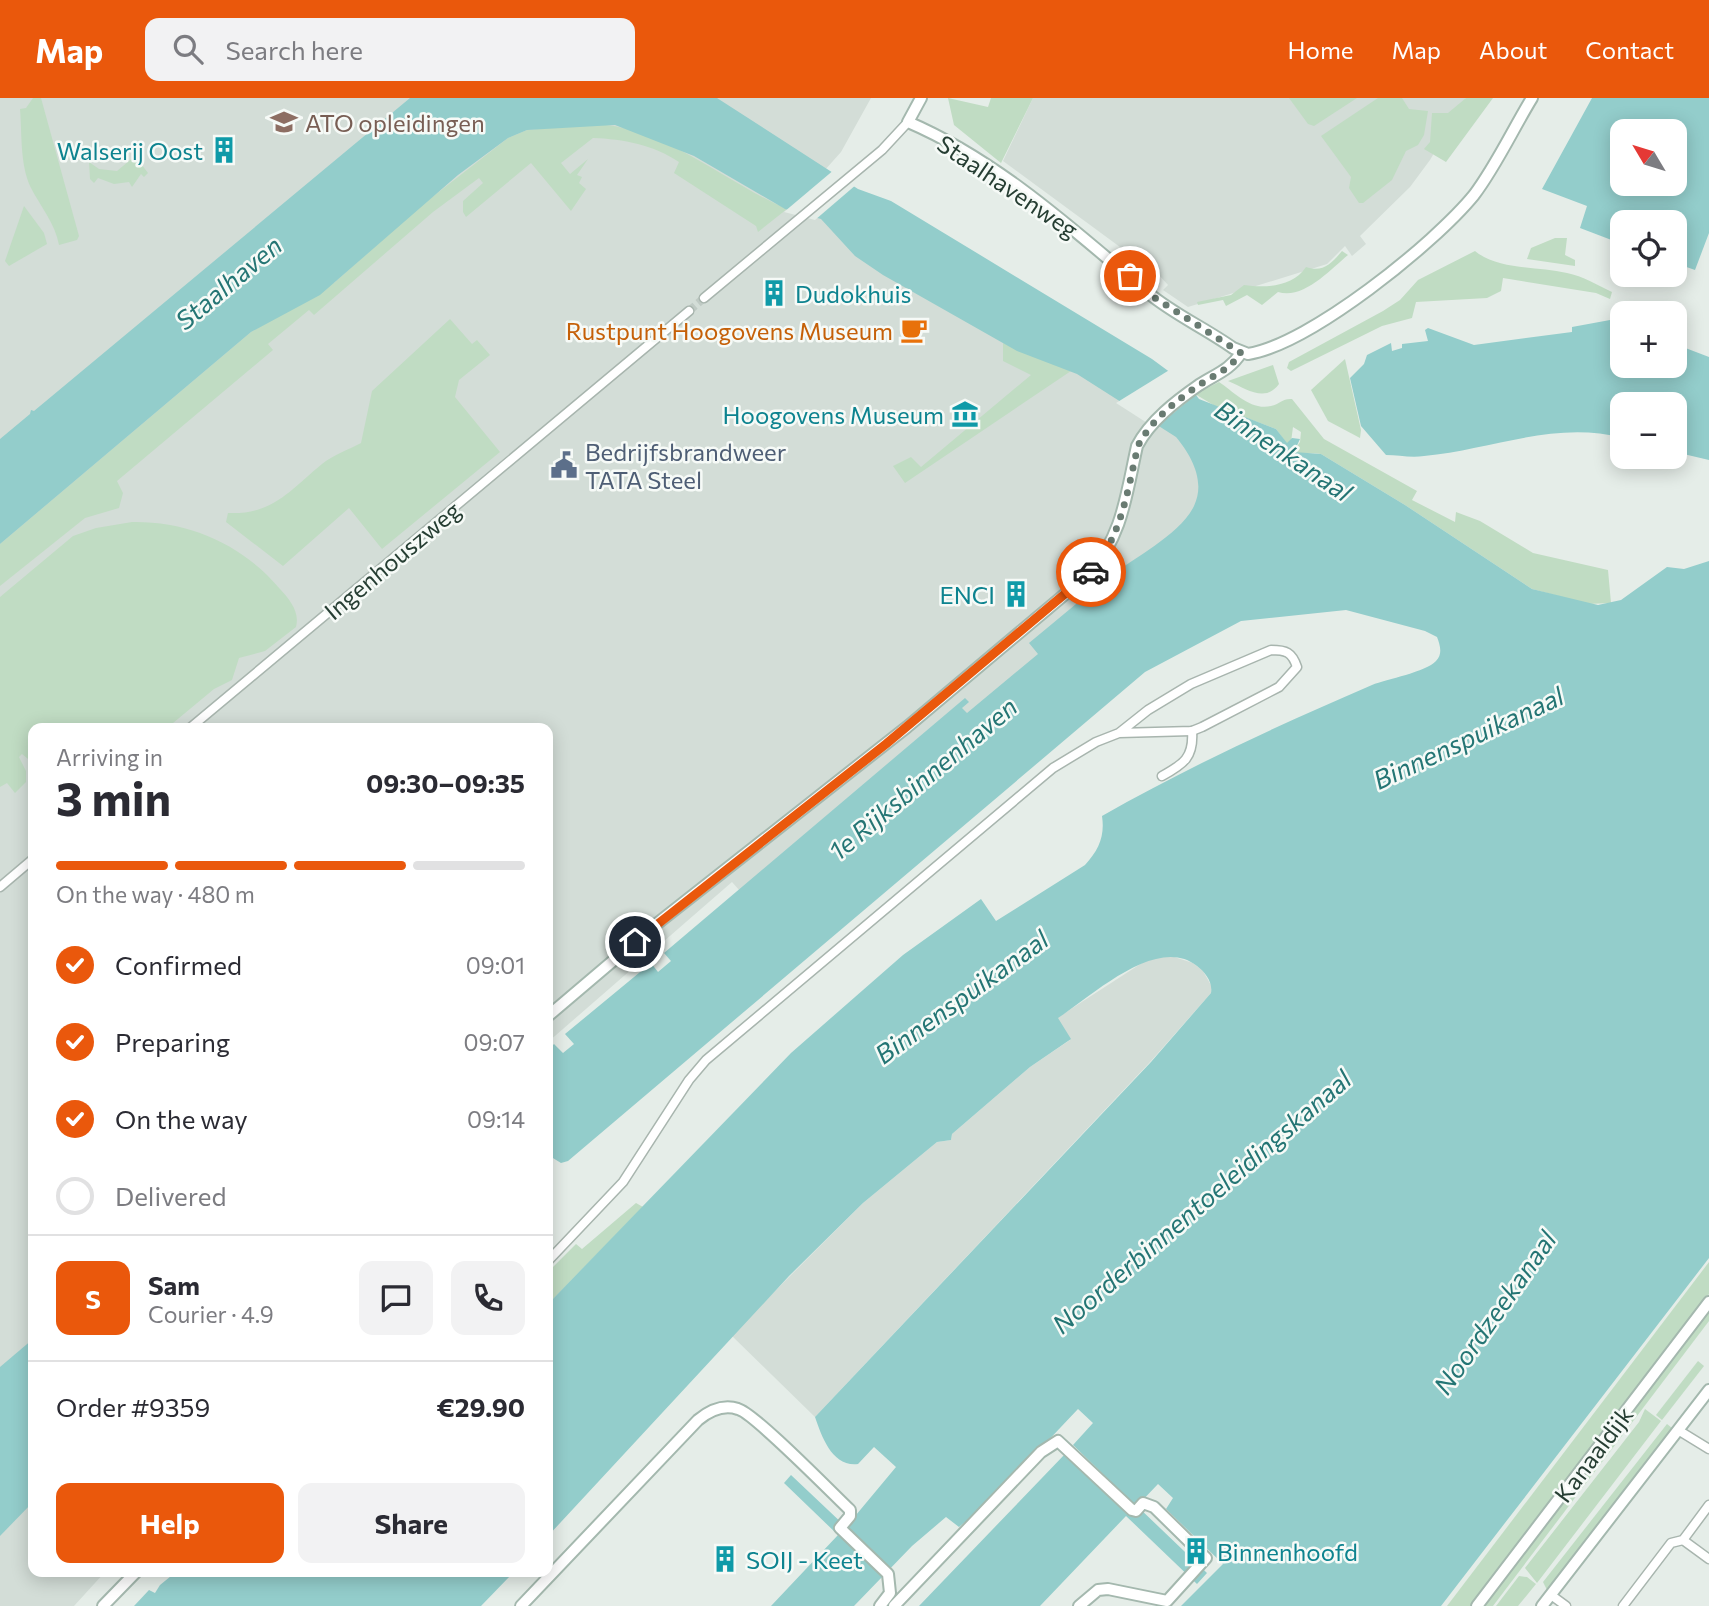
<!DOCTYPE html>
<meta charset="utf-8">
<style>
:root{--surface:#fff;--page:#f2f2f3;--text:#2b2b33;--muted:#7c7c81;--line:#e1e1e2;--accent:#ea580c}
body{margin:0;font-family:Commissioner,sans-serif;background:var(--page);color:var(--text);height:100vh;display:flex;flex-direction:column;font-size:26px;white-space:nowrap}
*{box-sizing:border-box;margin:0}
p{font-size:23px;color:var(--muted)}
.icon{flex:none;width:38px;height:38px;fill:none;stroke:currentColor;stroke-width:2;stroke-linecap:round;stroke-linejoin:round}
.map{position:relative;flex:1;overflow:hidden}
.panel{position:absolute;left:28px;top:625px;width:525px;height:854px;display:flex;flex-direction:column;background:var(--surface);border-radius:14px;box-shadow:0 4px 18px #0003}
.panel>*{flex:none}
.needle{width:46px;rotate:308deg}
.controls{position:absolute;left:1610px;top:21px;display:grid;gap:14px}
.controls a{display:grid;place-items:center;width:77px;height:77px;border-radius:14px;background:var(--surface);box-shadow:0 4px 18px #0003;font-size:35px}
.pin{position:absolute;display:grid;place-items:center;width:60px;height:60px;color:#fff;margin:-30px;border:4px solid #fff;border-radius:50%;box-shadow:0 2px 7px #0007}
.courier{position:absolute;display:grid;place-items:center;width:70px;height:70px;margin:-35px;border:5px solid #ea580c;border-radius:50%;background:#fff;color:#222;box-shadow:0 2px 9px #0007}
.summary em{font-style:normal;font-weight:700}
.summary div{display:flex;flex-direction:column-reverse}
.summary{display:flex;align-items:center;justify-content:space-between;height:119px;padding:0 28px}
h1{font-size:46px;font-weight:700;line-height:52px}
.bar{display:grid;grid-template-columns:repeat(4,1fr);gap:10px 7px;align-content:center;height:84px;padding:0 28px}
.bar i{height:9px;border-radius:5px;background:var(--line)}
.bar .active{background:var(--accent)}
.bar p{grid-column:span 4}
.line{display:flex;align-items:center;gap:18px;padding:0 28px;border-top:2px solid var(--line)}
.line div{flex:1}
.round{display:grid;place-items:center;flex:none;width:74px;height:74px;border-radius:14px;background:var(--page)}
ol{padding:0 28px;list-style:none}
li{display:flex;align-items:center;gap:21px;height:77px}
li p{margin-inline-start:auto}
li .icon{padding:7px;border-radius:50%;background:var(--accent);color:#fff;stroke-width:4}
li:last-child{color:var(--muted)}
li i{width:38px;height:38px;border:4px solid var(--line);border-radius:50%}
.cta{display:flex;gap:14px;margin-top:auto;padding:14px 28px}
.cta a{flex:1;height:80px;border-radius:14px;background:var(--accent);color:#fff;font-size:28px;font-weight:700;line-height:80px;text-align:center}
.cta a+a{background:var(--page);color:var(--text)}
header{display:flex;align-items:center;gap:42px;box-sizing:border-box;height:98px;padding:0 35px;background:var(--accent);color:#fff}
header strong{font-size:33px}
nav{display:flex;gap:38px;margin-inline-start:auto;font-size:24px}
.search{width:490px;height:63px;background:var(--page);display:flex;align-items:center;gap:18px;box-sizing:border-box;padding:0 24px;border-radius:14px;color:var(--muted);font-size:26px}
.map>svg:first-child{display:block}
.built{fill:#d3ddd7}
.green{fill:#c0dcc3}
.water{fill:#93cdcb;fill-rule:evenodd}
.pier{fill:#e5ede8}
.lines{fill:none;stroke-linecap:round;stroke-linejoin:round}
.street-tunnel{stroke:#bfcac4;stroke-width:8;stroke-dasharray:8 4;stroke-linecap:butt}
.street-casing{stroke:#a8b5ae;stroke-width:11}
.secondary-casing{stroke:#a4b8ae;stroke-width:14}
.street{stroke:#fff;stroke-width:8}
.secondary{stroke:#fff;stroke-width:10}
.done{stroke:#697b72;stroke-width:7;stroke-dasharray:0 12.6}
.route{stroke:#ea580c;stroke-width:9}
.labels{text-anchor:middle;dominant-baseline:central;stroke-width:5;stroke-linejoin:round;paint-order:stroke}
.education-label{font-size:24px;fill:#785e54;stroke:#f6faf7;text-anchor:start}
.culture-label{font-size:24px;fill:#0d838f;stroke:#f6faf7;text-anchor:end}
.street-label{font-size:24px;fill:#263e33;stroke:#f6faf7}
.food-label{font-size:24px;fill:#c56008;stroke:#f6faf7;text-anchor:end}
.service-label{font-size:24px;fill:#4e5e75;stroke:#f6faf7;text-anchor:start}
.water-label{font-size:26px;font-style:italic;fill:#247574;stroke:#f6faf7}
</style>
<header>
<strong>Map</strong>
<div class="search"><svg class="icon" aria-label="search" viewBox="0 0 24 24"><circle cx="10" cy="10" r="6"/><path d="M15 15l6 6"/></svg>Search here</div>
<nav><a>Home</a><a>Map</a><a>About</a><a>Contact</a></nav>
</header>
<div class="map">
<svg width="1709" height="1508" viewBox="0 0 1709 1508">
<rect width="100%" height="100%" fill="#e5ede8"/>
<g class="built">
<path d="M0,0h871l-30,54 -25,28 386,269 8,52 -27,35 -435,364 -16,-18 -184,160v-314h-515v844h72l-31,34h-74z"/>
<path d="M1033,0h433l-36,62 -20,27 -50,49 6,8 -14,12 -7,-10 -18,18 -139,43 -25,-17 5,-5 -10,-11 -11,2 -14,-12 2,-6 -132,-97z"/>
<path d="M1168,857l25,8 10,8 9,16 -1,6 -60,68 -336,356 -84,-82 132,-132 74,-61 14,-2 1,-6 78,-67 40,-27 -13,-22 88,-57z"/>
</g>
<g class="green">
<path d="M33,0h8l38,138 -2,4 -18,5c-4,-22 -19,-39 -29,-59 -10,-23 -8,-52 -10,-77l6,-1z"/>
<path d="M948,0l40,9 3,-9h42l-32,65 -47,-38z"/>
<path d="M1289,0h68l-43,28 -6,-2z"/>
<path d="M1378,0h24l7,11 19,2 -4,24 -6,10 -12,6 -14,29 -29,23h-4l-10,-15 2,-11 -30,-41z"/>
<path d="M1466,0h27l-47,64 -22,-13 6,-7 2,-29h16z"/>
<path d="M593,26c69,1 133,59 194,85l-29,23 -2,-6 -82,-53 5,-11c-25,-17 -56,-23 -86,-24l-32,25 9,11 18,-15 -11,16 5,2 -3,6 7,6 -15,22 -40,-48 -65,54 -3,-5v-11l20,-18 -4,-5 -46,34 -119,103 -5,-5 -41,34 5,6 -156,131 6,12 -4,15 -34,10 -85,68v-42l251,-212 84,-50 87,-77 86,-67 19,-8z"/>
<path d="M135,58l13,17 -4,4 -3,-3 -9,13 -3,-5 -15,2 -16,-6 -4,5 -4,-4 -1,-17 10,7 18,2z"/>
<path d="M24,108l20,27 3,11 -38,22 -4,-5z"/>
<path d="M1555,140h12l-2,17 10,5v6l-48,-7 4,-11z"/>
<path d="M1342,153l6,4c-18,15 -45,45 -70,37l-16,13 -15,-10 -21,11 -3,-6 -25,5 -1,-3 34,-7 13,-10c22,3 49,2 62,-18 17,6 26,-4 36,-16z"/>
<path d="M1475,153c23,19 60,15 92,22 16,3 30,12 45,19l-2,7 -14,-6 -93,-15 -2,13 -14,7 -71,4 -4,16 -30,8 -91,45 -4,-3 2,-6 94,-51 17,-11 18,-20z"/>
<path d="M450,221l22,25 5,-4 13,15 -31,25 -4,17 45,55 -118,97 -33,-41 -66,58 -57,-44 2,-9c45,2 62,-23 94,-49 11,-9 26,-14 39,-21l11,-52z"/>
<path d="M1003,245l68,28 -166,112 -12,-17 18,-9 10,10 110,-92 -28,-14z"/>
<path d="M1345,261l16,71 -1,8 -32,-17 -17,-31z"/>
<path d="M1273,267l6,19c-14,19 -32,5 -51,-3z"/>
<path d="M1219,284c15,10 32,29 52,24 9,-2 12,-8 21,-7l32,40 93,52 -5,9 43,22 1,-10 24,9 53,32 75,17 3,33 -23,1 -56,-15 -127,-84 -84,-51c-10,-2 -18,1 -28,-2l7,-10 1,-10 -8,-5 -2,15 -4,2 -11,-15 -61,-23 -20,-12z"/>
<path d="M132,424c58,-1 111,23 148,67 10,11 20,23 16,38l-31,24 -26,7 -7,22 -18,9 -47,39h-134v35l-11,-9 -3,3 7,14v11l-11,11 -8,-10 -7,4v-190l73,-61 23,-8z"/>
<path d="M636,1105l7,4 -95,97v-32l28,-28 6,5z"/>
<path d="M1709,1164v32l-239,312h-23z"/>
<path d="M1709,1211v12l-216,285h-11z"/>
<path d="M1698,1263l6,5 -42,54 -6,-5z"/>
<path d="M1645,1311l16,12 -124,162 -12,-15 114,-146z"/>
<path d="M1667,1326l5,4 -125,162 -4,-8z"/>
<path d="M1519,1478l8,1 9,7 -18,22h-22z"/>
</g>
<g class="water">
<path d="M410,0h307l141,91 33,12 261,158 38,28 9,12 77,30 11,14 5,-5 8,1 -6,13 27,2 84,51 127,84 66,16 23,-5 46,-33 17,2 25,-8v697l-268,348h-260l42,-42 -57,-55 7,-11 -15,-14 -21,22 70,67 -10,11 -71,-68 -86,90h-121l146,-152 63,60 8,-8 -63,-61 20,-22 -15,-14 -109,115 -4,-2 -6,5 -13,-10 -34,29 -58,60h-83l67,-71 -54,-52 7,-8 55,52 50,-60 -22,-20 -16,17c-26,3 -36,-27 -43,-47l336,-355 60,-69c2,-11 -6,-21 -14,-27 -40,-32 -105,30 -139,52l13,21 -41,28 -78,67 -1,6 -14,2 -74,61 -74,73 -241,260v-232l243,-251 112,-98 78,-56 15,22 89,-56c14,-15 20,-29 17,-49 88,-50 177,-91 270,-131 15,-6 54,-13 64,-24 7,-7 4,-16 1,-24l-12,-6 -79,-21 -105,11 -96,51 -577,489 -7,2 -13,-8v-105l6,-6 9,9 11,-9 -9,-10 86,-71 7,9 13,-11 -7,-8 301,-255 4,4 -7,6 5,5 71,-59 -9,-11c27,-22 52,-44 79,-65 25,-20 72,-43 86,-72 12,-25 -3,-51 -18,-69l-99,-63 -60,-23 -134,-76 -28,-19 -34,-37 -36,-10 -91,-53 -79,-31 -88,5 -19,8 -50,37 -138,120 -69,37 -251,212v-105l30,-25 1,-4 3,1z"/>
<path d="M1592,0h117v135l-14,37 -20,-7v-41h-53v22l-42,-16 7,-22 -45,-17zM1622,33h53v53h-53z"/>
<path d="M1610,222l12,4v42h53v-22l34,13v103l-34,-8v-48h-53v34c-66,-18 -132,12 -198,18 -13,2 -26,-1 -38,-1l-25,-29 -11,-48 14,-14 3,-9 24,-12 1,8 10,-3v-4l26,-3 -3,-11 3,-2 46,17 98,-13v-5z"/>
<path d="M33,1241v163l-33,34v-169z"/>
<path d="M176,1474h338l-33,34h-347l15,-16 6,3 5,-8z"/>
</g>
<g class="pier">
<path d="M835,71l22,15 -42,36 -31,-8z"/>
<path d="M1171,271l27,24 -43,35 -39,-25z"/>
</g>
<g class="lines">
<path class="street-tunnel" d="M689,213l15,-13"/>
<defs>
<g id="street">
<path d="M704,200l178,-148 26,-28"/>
<path d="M190,630l499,-417"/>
<path d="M1162,678c22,-12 32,-19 30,-45"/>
<path d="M0,789l33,-28"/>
<path d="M548,1163l75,-79 66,-102 17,-20 347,-292 43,-26 23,-9 29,-23 43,-26 80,-34c15,0 21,2 26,17l-18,20 -77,40 -10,4 -73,2"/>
<path d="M1678,1332l31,19"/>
<path d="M1683,1442l26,19"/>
<path d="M1551,1497l15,11"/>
<path d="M1623,1508l48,-63 12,-3 26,-35"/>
</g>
<g id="secondary">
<path d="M921,0l-13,24c89,38 166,108 239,170 26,22 58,36 86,56l15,6c62,-10 186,-110 226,-159 22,-29 39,-66 58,-97"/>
<path d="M548,918l106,-90 253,-199 182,-153c34,-39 37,-79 48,-128 13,-25 39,-45 62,-61 17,-11 31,-15 42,-32"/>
<path d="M103,1508l33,-34"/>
<path d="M521,1508l177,-186c11,-9 25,-16 40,-11 16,4 94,84 112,101v6l-10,12 48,46 2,19 -10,13"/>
<path d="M894,1508l147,-154 17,-11 74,69 4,1 7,-8 11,4 52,51 -39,43 -59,-12 -10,1 -19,16"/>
<path d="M1477,1508l232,-304"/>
<path d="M1542,1508l167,-216"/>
</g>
</defs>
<use href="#street" class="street-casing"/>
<use href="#secondary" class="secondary-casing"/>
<use href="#street" class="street"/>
<use href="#secondary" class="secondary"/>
</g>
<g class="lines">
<path class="done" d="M1091,474c31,-37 36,-80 47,-126 12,-25 38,-45 61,-61 17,-11 30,-15 42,-32l-92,-59 -19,-18"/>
<path class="route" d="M635,844l251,-198 205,-172"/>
</g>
<defs>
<symbol id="university-bare" viewBox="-9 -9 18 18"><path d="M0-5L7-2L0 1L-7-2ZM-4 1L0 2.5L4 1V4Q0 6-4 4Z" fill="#8d6e63" stroke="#f6faf7" stroke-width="2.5" paint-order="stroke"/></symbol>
<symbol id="building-bare" viewBox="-9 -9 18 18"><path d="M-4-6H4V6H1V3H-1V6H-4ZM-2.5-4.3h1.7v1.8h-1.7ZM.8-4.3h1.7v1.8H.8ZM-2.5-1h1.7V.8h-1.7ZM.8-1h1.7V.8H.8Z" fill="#0f9aa8" stroke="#f6faf7" stroke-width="2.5" paint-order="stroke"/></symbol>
<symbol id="cafe-bare" viewBox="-9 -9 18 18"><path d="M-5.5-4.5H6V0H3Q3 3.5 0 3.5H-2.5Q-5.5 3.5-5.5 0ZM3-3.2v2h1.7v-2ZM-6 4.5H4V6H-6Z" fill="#e8710a" stroke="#f6faf7" stroke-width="2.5" paint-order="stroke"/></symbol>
<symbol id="museum-bare" viewBox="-9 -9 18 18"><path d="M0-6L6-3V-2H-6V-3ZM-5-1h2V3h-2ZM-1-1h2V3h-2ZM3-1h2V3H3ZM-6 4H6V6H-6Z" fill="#0f9aa8" stroke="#f6faf7" stroke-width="2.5" paint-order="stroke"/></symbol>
<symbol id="civic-bare" viewBox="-9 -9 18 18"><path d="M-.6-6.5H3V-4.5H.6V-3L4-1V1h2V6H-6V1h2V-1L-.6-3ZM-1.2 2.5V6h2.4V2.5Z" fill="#5c6f8a" stroke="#f6faf7" stroke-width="2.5" paint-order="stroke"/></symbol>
</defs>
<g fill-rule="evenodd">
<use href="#university-bare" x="265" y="5" width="38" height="38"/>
<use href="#building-bare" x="205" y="33" width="38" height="38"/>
<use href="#building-bare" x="755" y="176" width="38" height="38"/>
<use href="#cafe-bare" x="895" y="213" width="38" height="38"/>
<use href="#museum-bare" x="946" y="297" width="38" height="38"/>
<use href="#civic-bare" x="545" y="348" width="38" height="38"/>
<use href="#building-bare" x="997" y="477" width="38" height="38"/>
<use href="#building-bare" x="1177" y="1434" width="38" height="38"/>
<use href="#building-bare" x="706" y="1442" width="38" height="38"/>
</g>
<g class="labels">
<g class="education-label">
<text x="305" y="24">ATO opleidingen</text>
</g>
<g class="culture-label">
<text x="203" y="52">Walserij Oost</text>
<text x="795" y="195" text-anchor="start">Dudokhuis</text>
<text x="944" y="316">Hoogovens Museum</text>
<text x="995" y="496">ENCI</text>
<text x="1217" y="1453" text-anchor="start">Binnenhoofd</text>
<text x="746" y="1461" text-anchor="start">SOIJ - Keet</text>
</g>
<g class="street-label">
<text transform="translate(1008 88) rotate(34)">Staalhavenweg</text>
<text transform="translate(392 462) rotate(-40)">Ingenhouszweg</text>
<text transform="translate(1593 1356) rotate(-53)">Kanaaldijk</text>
</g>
<g class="food-label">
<text x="893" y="232">Rustpunt Hoogovens Museum</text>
</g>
<g class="service-label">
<text x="585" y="353">Bedrijfsbrandweer<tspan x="585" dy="28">TATA Steel</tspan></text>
</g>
<g class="water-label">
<text transform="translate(228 184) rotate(-40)">Staalhaven</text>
<text transform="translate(1284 352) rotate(34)">Binnenkanaal</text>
<text transform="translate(1468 639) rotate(-25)">Binnenspuikanaal</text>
<text transform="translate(922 680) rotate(-40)">1e Rijksbinnenhaven</text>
<text transform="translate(961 898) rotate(-36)">Binnenspuikanaal</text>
<text transform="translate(1201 1103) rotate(-41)">Noorderbinnentoeleidingskanaal</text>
<text transform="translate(1494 1214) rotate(-55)">Noordzeekanaal</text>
</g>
</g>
</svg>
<div class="controls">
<a><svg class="needle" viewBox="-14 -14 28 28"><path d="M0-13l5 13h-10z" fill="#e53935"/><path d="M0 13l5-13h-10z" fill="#7c7c81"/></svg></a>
<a><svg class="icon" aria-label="locate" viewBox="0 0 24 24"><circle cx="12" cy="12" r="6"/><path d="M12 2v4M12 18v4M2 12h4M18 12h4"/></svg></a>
<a>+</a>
<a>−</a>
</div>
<div class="pin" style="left:1130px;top:178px;background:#ea580c"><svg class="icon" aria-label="bag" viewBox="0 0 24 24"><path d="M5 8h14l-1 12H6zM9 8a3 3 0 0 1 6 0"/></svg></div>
<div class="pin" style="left:635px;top:844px;background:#1f2937"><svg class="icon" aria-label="home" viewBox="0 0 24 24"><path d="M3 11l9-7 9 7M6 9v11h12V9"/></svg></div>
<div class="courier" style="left:1091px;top:474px"><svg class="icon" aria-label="car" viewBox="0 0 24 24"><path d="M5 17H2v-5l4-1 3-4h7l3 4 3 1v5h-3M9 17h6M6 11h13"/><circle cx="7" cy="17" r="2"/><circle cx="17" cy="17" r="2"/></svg></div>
<section class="panel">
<div class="summary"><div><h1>3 min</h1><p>Arriving in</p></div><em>09:30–09:35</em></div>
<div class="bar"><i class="active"></i><i class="active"></i><i class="active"></i><i></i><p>On the way · 480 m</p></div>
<ol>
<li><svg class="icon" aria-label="check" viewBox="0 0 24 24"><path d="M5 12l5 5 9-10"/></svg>Confirmed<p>09:01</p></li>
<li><svg class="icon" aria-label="check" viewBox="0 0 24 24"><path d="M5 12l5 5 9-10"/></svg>Preparing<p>09:07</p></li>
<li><svg class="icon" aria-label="check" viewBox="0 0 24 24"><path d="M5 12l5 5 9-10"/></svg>On the way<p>09:14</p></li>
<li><i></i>Delivered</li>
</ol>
<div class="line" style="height:126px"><b class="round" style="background:var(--accent);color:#fff">S</b><div><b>Sam</b><p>Courier · 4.9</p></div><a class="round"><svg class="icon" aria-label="chat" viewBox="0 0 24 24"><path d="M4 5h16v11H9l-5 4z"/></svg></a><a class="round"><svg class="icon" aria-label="phone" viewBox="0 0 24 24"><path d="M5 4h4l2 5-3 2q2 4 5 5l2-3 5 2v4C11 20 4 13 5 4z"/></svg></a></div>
<div class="line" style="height:91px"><div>Order #9359</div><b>€29.90</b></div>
<div class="cta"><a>Help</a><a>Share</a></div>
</section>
</div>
